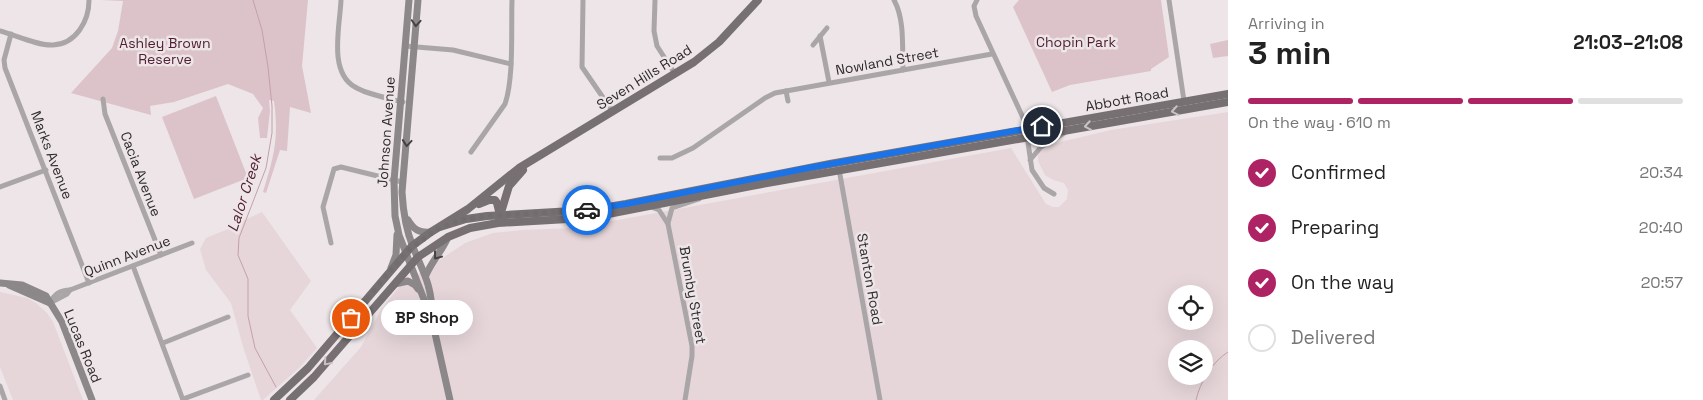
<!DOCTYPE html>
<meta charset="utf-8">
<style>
:root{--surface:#fff;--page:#f6f6f6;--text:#222;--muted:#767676;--line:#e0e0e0;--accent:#ae2363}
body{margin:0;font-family:"Space Grotesk",sans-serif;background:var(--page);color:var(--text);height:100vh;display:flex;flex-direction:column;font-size:19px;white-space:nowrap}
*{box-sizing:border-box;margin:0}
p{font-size:16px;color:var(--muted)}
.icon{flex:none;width:28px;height:28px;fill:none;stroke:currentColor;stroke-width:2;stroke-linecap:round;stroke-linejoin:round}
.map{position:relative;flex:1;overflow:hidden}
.drawer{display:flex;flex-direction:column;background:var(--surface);width:475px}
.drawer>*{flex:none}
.buttons{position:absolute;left:1168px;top:285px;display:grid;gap:10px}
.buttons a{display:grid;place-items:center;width:45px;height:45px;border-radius:50%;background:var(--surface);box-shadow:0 5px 20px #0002;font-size:25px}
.pin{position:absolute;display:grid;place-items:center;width:42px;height:42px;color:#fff;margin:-21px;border:2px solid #fff;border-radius:50%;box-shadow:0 1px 5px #0007}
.courier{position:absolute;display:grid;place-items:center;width:50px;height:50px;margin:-25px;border:4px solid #1a73e8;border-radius:50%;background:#fff;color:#222;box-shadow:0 1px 6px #0007}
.bubble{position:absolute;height:35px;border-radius:18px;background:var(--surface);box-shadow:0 5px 20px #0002;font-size:16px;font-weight:700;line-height:35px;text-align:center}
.head em{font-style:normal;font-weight:700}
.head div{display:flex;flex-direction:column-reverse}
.head{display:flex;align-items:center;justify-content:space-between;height:85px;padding:0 20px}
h1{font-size:32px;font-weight:700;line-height:38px}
.bar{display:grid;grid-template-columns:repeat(4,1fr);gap:8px 5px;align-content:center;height:60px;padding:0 20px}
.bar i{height:6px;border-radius:4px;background:var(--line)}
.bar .on{background:var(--accent)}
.bar p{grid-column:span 4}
ol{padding:0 20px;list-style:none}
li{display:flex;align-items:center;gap:15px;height:55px}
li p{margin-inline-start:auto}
li .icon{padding:5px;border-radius:50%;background:var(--accent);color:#fff;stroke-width:4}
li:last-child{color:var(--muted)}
li i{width:28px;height:28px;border:2px solid var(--line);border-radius:50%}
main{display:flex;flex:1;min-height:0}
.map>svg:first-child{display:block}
.built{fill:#e6d6da;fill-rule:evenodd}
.green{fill:#dcc3ca}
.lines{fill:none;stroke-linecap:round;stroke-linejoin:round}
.stream{stroke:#c4a0aa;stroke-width:1}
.street{stroke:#aaa6a7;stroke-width:5}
.secondary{stroke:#8c8788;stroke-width:7}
.primary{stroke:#767072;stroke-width:8}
.oneway{stroke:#464243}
.oneway2{stroke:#c9c2c4}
.done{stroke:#716c6d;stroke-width:5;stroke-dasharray:0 9}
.route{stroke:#1a73e8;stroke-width:6}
.labels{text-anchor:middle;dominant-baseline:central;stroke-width:5;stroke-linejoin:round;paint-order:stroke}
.park-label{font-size:14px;fill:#512133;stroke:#ede5e7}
.street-label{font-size:14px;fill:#2e2b2c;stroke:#ede5e7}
.water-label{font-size:15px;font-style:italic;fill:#522133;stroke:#ede5e7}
</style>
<main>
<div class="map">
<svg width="1228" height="400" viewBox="0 0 1228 400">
<rect width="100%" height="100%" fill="#ede5e7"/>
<g class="built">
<path d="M1228,112v288h-914l47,-53 20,-37 17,-22 67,-45 28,-10 29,-3 52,-2 437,-80 35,56 7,3h6l8,-8 1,-9 -4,-7 -11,-3 -8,-5 -7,-14v-5l1,-4 17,-9 55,-13zM1176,294h28v27h-28zM1176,349h28v27h-28z"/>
<path d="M262,212l49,69 -21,29 27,38 -17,19 -37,33h-2l-17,-50 -13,-47 -25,-33 -6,-21 6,-11 22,-9 7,2 3,-8z"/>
<path d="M0,292l27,6 9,5 11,10 6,9 30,78h-70l-13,-33z"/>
</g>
<g class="green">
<path d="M101,0h207l-6,66 9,47 -21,-6 -3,44 -7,-1 -14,43 -3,-1c11,-36 16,-53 11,-91l-5,-1 1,11 -3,27h-7l-2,-20 5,-10 -10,-14 -25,-10 -54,18 -24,4 1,9 -80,-22 41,-45 6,-17 5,-30z"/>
<path d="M1019,0h142l8,57 -18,12v2l-81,14 -18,7 -39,-85z"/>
<path d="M1228,40v16l-15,2 -3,-14z"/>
<path d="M216,96l32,82 -54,21 -32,-82z"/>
</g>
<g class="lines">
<g class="stream">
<path d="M253,0l9,30 6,37 4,39v27l-6,35 -27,70 -1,17 10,24v37l7,32 21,39"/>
<path d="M1196,400c4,-18 16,-38 32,-48"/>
</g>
<g class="street">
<path d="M341,0c-1,26 -13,72 14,87 13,8 33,11 48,15"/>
<path d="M583,0l-1,67 31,45"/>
<path d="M655,0l-1,31 3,15 18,28"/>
<path d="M894,0c11,20 8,47 9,70"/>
<path d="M977,0l-3,6 2,10 49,106 7,48 12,18 10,6"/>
<path d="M1169,0l15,101"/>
<path d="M0,31c15,4 38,15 53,14 23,-1 36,-24 36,-45"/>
<path d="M11,34l-7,26 1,8 84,215"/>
<path d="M820,36l9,46"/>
<path d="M813,45l14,-17"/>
<path d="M405,46l48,4 58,14"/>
<path d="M786,91l2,10"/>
<path d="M103,99l2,15 56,141"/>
<path d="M471,152l34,-48c9,-26 6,-75 7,-104"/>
<path d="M660,158h12l21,-10 72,-50 10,-5 217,-39"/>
<path d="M1030,160l11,-13 23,-14"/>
<path d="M839,169l41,231"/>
<path d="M0,187l46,-17"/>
<path d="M651,207l8,3 9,14 24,122v10l-7,44"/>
<path d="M668,223l4,-15 27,-9"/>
<path d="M331,243l-8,-36 11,-38 7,-2 61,15"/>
<path d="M133,266l50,134"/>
<path d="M50,303c4,-9 10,-13 20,-13l122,-47"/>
<path d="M50,303l17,-9 3,-4"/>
<path d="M163,343l65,-26"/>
<path d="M0,386l5,14"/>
<path d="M183,399l65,-24"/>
</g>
<g class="secondary">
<path d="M409,0l-15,181 1,35 4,19 33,85 18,80"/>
<path d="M418,0l-16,192c1,18 4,38 11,55 10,25 19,38 19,68"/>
<path d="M408,220c6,10 11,13 23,12"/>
<path d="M391,268l5,-13 1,-20"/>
<path d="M426,275c6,-14 16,-24 22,-38"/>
<path d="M0,283l22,2 24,11 16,26 30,78"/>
<path d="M395,284l13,-3 7,4 3,4"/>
<path d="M9,285l41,18"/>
</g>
<g class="primary">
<path d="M479,204l10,-4h6l2,3 3,12"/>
<path d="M499,219l10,-33 14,-16"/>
<path d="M440,227l26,-8 21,-3 103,-6 36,-6 204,-40 398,-70"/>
<path d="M274,400l34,-32 104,-122 19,-14 37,-23 51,-41 175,-106 25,-20 39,-42"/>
<path d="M290,400l24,-23 104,-120 30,-20 22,-9 28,-5 70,-4 35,-4 148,-29 477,-84"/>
</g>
</g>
<defs><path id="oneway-chevron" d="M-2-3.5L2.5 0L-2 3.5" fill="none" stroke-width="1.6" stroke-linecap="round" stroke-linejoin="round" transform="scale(1.25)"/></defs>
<g class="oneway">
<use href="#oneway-chevron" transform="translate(416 23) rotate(94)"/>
<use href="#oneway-chevron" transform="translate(407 143) rotate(95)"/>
<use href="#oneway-chevron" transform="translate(437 256) rotate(127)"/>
</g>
<g class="oneway2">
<use href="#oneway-chevron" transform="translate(1175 111) rotate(170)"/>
<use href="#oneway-chevron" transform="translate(1088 126) rotate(170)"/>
<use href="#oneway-chevron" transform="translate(327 362) rotate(131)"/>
</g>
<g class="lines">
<path class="done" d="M351,318l55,-66 34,-25 26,-8 21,-3 100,-6"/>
<path class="route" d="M587,210l39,-6 182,-36 234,-42"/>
</g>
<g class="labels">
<g class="park-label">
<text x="1076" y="42">Chopin Park</text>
<text x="165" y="43">Ashley Brown<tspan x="165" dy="16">Reserve</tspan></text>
</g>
<g class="street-label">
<text transform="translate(887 61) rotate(-10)">Nowland Street</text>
<text transform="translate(644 77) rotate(-32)">Seven Hills Road</text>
<text transform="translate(1127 99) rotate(-10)">Abbott Road</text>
<text transform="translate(386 132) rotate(-86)">Johnson Avenue</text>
<text transform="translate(52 155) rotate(69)">Marks Avenue</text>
<text transform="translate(141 174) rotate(69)">Cacia Avenue</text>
<text transform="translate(127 256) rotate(-21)">Quinn Avenue</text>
<text transform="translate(870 279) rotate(80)">Stanton Road</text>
<text transform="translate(693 295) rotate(80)">Brumby Street</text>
<text transform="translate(83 346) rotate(68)">Lucas Road</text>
</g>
<g class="water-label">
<text transform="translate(244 193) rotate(-72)">Lalor Creek</text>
</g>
</g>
</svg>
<div class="buttons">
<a><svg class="icon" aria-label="locate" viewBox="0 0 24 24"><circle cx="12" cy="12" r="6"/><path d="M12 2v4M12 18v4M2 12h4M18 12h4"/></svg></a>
<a><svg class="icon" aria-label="layers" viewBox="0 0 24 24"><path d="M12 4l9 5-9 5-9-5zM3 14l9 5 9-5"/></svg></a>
</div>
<div class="pin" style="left:351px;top:318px;background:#ea580c"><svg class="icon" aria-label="bag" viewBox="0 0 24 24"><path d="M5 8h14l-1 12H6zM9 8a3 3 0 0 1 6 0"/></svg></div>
<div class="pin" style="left:1042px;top:126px;background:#1f2937"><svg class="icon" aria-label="home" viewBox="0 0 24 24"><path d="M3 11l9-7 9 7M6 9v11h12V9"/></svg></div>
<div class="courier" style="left:587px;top:210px"><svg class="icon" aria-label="car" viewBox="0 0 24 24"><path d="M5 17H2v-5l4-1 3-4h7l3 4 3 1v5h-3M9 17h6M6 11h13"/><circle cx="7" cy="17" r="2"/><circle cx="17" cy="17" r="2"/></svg></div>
<div class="bubble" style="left:381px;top:300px;width:92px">BP Shop</div>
</div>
<section class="drawer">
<div class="head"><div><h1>3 min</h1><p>Arriving in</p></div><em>21:03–21:08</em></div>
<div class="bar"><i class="on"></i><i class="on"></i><i class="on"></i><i></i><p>On the way · 610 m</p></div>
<ol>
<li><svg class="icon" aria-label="check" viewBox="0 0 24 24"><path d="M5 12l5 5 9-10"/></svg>Confirmed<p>20:34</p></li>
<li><svg class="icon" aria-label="check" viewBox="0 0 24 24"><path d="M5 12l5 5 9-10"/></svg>Preparing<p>20:40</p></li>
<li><svg class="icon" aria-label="check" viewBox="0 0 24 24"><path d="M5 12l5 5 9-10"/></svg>On the way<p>20:57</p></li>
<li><i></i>Delivered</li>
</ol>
</section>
</main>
